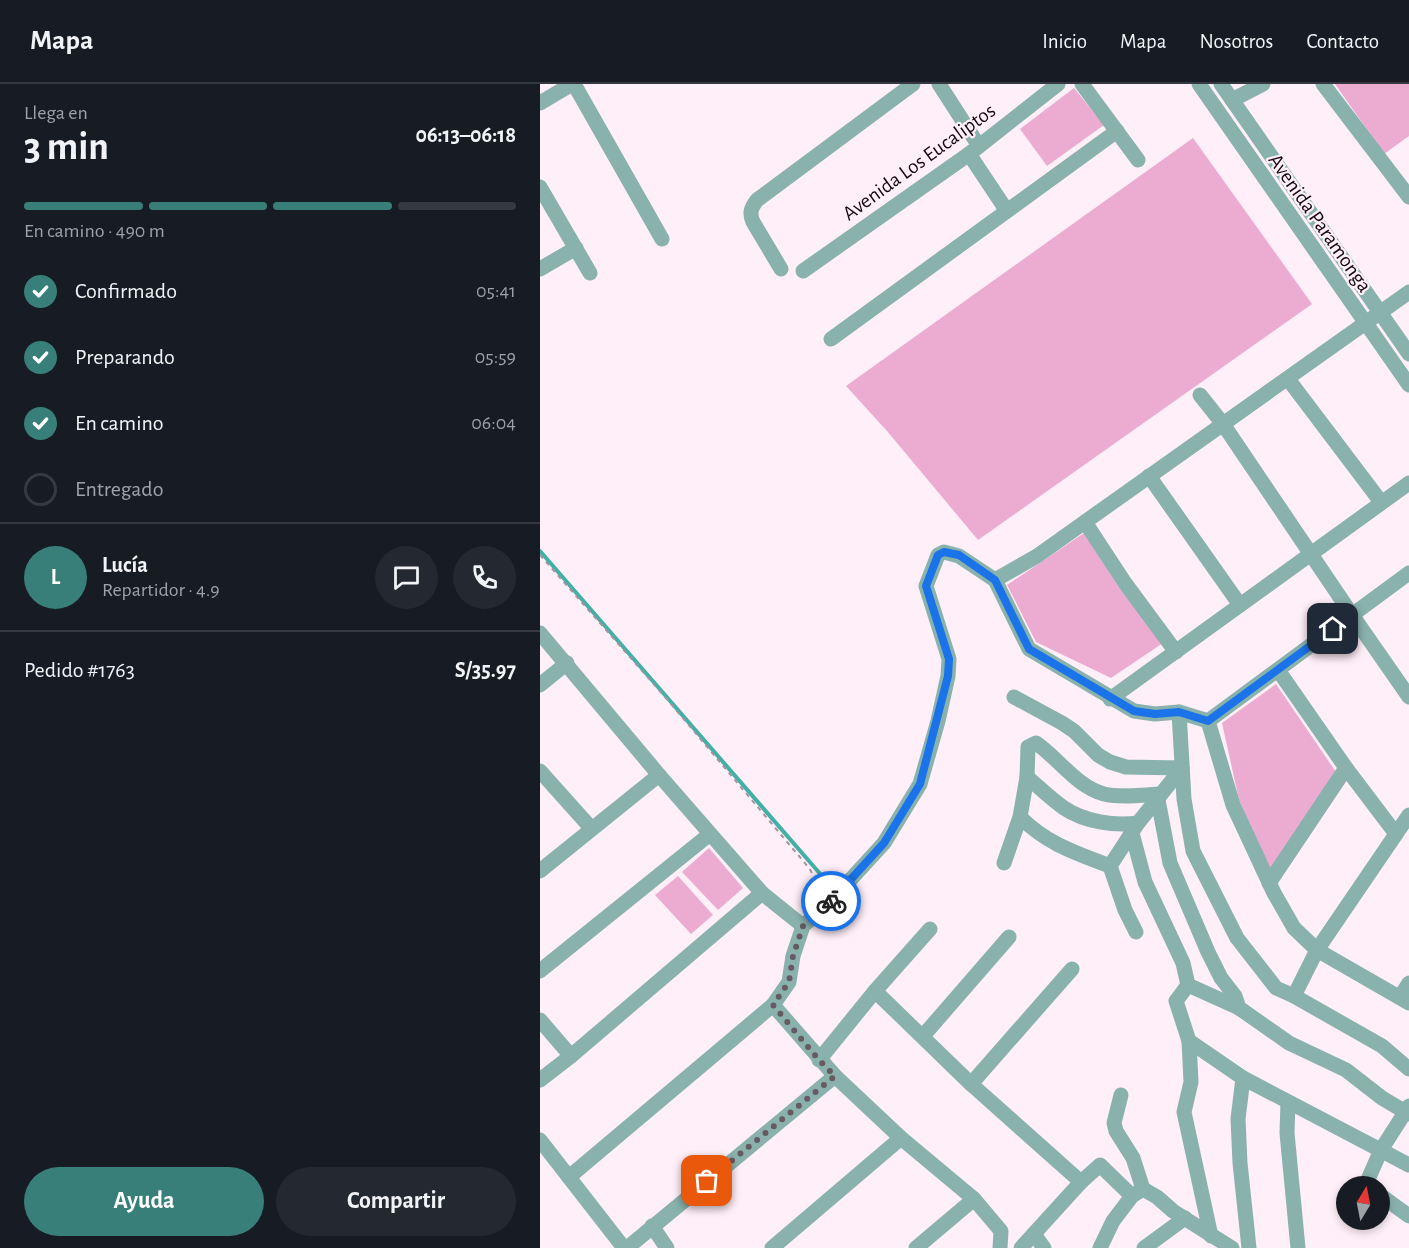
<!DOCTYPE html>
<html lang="es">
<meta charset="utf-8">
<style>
:root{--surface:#171b24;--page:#242831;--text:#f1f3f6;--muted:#9ea1a6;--line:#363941;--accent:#387f79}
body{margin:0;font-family:"Alegreya Sans",sans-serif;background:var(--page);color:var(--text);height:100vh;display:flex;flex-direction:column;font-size:22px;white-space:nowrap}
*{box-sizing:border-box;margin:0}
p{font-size:20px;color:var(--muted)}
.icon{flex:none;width:33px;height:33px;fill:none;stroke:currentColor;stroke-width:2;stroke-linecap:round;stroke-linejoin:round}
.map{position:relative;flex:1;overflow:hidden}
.drawer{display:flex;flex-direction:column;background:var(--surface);width:540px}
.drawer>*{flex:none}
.needle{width:39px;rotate:10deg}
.buttons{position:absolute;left:796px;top:1092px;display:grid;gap:12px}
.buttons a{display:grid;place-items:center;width:54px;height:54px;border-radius:50%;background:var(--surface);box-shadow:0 3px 9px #0003;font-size:30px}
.pin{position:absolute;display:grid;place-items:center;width:51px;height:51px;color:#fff;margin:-26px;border-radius:12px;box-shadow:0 3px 9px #0006}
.courier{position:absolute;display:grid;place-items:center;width:60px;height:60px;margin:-30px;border:4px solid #1a73e8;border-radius:50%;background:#fff;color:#222;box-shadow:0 2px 8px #0007}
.headline em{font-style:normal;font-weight:700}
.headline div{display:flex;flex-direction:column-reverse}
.headline{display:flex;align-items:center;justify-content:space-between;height:102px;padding:0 24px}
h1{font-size:39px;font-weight:700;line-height:45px}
.bar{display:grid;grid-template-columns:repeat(4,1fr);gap:9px 6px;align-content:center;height:72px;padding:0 24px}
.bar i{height:8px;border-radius:4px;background:var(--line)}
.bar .current{background:var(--accent)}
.bar p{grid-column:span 4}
.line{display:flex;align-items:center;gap:15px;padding:0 24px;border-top:2px solid var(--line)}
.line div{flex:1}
.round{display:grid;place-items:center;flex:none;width:63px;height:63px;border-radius:32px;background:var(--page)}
ol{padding:0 24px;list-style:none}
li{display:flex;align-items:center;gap:18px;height:66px}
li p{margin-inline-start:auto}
li .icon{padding:6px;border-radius:50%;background:var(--accent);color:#fff;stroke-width:4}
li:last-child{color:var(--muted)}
li i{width:33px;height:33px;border:3px solid var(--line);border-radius:50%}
.button{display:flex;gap:12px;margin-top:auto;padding:12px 24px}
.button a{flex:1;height:69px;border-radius:36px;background:var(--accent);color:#fff;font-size:24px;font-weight:700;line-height:69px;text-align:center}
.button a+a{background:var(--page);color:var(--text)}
header{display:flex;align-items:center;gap:36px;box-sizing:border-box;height:84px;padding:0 30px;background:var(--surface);border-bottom:2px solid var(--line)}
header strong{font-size:28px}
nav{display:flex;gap:33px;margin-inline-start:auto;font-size:21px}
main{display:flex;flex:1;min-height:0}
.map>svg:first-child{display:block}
.green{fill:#ecacd1}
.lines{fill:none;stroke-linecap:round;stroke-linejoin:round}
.stream{stroke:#43b0a7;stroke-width:4}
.path{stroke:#a3949d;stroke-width:2;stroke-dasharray:4.5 4.5;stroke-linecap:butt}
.minor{stroke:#89b2ad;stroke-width:15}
.done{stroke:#675a61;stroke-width:6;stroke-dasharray:0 10.8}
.route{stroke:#1a73e8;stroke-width:8}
.labels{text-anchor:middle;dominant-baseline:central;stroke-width:4.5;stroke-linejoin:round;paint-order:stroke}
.street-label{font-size:21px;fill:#150910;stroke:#ffeff8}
</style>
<header>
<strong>Mapa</strong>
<nav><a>Inicio</a><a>Mapa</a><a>Nosotros</a><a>Contacto</a></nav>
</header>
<main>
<section class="drawer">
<div class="headline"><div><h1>3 min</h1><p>Llega en</p></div><em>06:13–06:18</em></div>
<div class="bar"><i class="current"></i><i class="current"></i><i class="current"></i><i></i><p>En camino · 490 m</p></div>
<ol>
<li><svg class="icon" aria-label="check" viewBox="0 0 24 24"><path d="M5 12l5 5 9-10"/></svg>Confirmado<p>05:41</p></li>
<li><svg class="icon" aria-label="check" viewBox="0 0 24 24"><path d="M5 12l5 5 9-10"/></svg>Preparando<p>05:59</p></li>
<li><svg class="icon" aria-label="check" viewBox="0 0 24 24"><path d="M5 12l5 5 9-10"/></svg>En camino<p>06:04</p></li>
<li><i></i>Entregado</li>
</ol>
<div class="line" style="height:108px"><b class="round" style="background:var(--accent);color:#fff">L</b><div><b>Lucía</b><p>Repartidor · 4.9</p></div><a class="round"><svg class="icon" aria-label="chat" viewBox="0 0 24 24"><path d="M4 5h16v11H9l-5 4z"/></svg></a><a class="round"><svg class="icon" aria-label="phone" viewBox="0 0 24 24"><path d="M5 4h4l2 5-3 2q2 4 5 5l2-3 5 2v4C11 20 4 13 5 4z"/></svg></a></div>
<div class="line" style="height:78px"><div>Pedido #1763</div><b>S/35.97</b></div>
<div class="button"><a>Ayuda</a><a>Compartir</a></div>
</section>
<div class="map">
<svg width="869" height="1164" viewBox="0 0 869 1164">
<rect width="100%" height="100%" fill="#ffeff8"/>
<g class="green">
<path d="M795,0h74v52l-25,18z"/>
<path d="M534,4l30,37 -57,41 -27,-37z"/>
<path d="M653,54l119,166 -334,236 -91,-109 -41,-45z"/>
<path d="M544,449l36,56 43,54 -52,35 -75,-36 -29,-57z"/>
<path d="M736,600l60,88 -66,98 -31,-70 -17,-77z"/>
<path d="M169,764l34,40 -25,22 -36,-38z"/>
<path d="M138,792l35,39 -22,19 -36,-39z"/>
</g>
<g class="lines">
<path class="stream" d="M0,467l282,325"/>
<path class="path" d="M0,471l126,143 143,170 13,22"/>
<g class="minor">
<path d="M34,0l88,155"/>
<path d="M399,0l40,62"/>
<path d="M542,0l56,76"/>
<path d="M659,0l210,301"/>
<path d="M681,0l188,270"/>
<path d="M783,0l86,113"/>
<path d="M692,16l31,-16"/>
<path d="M0,19l32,-19"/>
<path d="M429,70l38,57"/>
<path d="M0,103l50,86"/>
<path d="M0,185l36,-21"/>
<path d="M241,185l-28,-47c-4,-9 -2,-14 4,-22l156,-116"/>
<path d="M263,187l166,-117 89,-70"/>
<path d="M291,255l286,-208"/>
<path d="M748,295l93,123"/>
<path d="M660,311l23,29 129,191 57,82"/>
<path d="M609,392l91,129"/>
<path d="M545,438l40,61 51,69"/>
<path d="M455,496l42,-24 372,-264"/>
<path d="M0,549l119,142 103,118 41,33"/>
<path d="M738,586l68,98 50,66"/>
<path d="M0,601l27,-22"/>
<path d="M474,613l48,26 12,8 24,24 12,7 16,5 56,1"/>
<path d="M570,615l299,-216"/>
<path d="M639,628l5,87 9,52 44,87 39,50 18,8 88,50 27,23"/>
<path d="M668,637l201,-148"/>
<path d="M0,687l51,57"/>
<path d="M487,693l1,-30 8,-4c22,15 41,44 68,51 17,4 39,1 56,0"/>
<path d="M618,716l12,63 38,89 13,26 14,18 4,12 50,35 57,27 36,28 27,16"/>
<path d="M480,733c27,27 56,36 90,49l15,44 11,22"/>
<path d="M592,749l13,49 38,81 5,22 51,23"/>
<path d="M464,779l16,-46 7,-40c12,10 24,22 37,31 21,14 50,18 74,15"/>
<path d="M570,782l28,-43 44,-55"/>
<path d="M0,787l119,-96"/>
<path d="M729,799l77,-115"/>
<path d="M0,887l170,-137"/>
<path d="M648,901l-12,16 13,40 2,41 -7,30 27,124"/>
<path d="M335,907l96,93 110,98"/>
<path d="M754,912l23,-46 92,-135"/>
<path d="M860,913l9,-14"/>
<path d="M233,921l62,71 66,62 73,61 27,32 -1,17"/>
<path d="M0,936l31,36"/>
<path d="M383,952l86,-99"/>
<path d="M649,957l54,37 166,87"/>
<path d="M279,976l56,-69 55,-62"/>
<path d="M703,994l-5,41 2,44 9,85"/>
<path d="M0,996l31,-24 191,-163"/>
<path d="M431,1000l101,-115"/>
<path d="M581,1011l-7,28 2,8 17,27 10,31"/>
<path d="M748,1018l-1,31 11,115"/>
<path d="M0,1056l84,108"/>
<path d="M29,1093l204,-172 16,-23 4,-26 10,-30 27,-24 54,-59 36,-59 18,-63 10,-45 1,-17 -23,-73 12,-31 6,-3 15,4 36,24 34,69 105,62 21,3 24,-2 29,9 25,84 41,88 20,35 23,22 92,53"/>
<path d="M829,1102l-3,-2 15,-34 28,-44"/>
<path d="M840,1111l29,21"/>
<path d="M112,1142l15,22"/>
<path d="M494,1150l10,14"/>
<path d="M87,1164l208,-172"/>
<path d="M232,1164l129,-110"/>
<path d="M376,1164l58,-49"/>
<path d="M481,1164l60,-66 19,-17 32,31 11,-7 14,8 16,14 59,37"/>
<path d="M560,1164l13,-27 19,-25"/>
<path d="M604,1164l41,-30"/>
</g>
</g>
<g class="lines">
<path class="done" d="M167,1097l128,-105 -16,-16 -46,-55 16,-23 4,-26 10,-30 28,-25"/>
<path class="route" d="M291,817l53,-58 36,-59 28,-108 1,-17 -23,-73 12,-31 6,-3 15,3 36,25 34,69 105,62 21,3 24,-2 29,9 125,-92"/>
</g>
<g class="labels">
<g class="street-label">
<text transform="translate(379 78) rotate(-36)">Avenida Los Eucaliptos</text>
<text transform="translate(780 139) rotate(55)">Avenida Paramonga</text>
</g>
</g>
</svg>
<div class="buttons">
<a><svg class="needle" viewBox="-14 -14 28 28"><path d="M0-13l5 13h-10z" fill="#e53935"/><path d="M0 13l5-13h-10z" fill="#9ea1a6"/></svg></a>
</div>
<div class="pin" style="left:167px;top:1097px;background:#ea580c"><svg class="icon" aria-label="bag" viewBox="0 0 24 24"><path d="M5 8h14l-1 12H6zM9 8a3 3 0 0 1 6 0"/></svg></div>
<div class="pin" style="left:793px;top:545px;background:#1f2937"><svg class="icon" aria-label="home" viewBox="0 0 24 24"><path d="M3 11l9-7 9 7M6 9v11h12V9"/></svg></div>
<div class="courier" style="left:291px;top:817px"><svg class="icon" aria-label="bike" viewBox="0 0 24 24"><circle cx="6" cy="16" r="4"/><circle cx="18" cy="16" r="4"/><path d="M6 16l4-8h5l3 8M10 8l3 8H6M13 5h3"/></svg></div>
</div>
</main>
